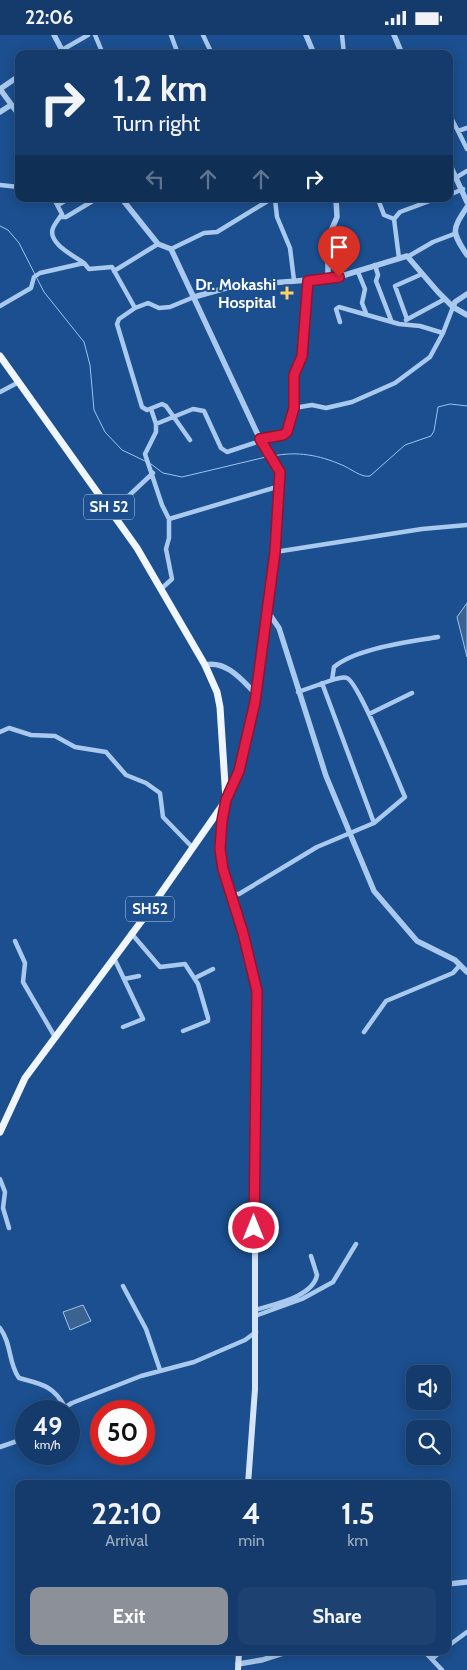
<!DOCTYPE html>
<style>
body{margin:0;font-family:Cabin,sans-serif;background:#1d4271;color:#f1f3f6;height:100vh;display:flex;flex-direction:column;font-size:19px;white-space:nowrap}
*{box-sizing:border-box;margin:0}
p{font-size:16px;color:#9dadc1}
.icon{flex:none;width:28px;height:28px;fill:none;stroke:currentColor;stroke-width:2;stroke-linecap:round;stroke-linejoin:round}
.map{position:relative;flex:1;overflow:hidden}
.details{position:absolute;left:15px;top:1445px;width:436px;height:175px;display:flex;flex-direction:column;background:#143b6b;border-radius:10px;box-shadow:0 2px 12px #0003,0 0 0 1px #33557e}
.details>*{flex:none}
.banner{position:absolute;left:15px;top:15px;width:438px;height:152px;border-radius:10px;box-shadow:0 2px 12px #0003,0 0 0 1px #33557e;background:#143b6b;color:#f1f3f6;overflow:hidden}
.tools{position:absolute;left:406px;top:1330px;display:grid;gap:10px}
.tools a{display:grid;place-items:center;width:45px;height:45px;border-radius:10px;background:#143b6b;box-shadow:0 2px 12px #0003,0 0 0 1px #33557e;font-size:25px}
.speed{position:absolute;left:15px;top:1365px;display:flex;gap:10px;font-size:25px;font-weight:700;text-align:center}
.speed>*{display:grid;place-content:center;width:65px;height:65px;border-radius:50%;background:#143b6b;box-shadow:0 2px 12px #0003,0 0 0 1px #33557e;line-height:1}
.speed small{font-size:12px;font-weight:400}
.speed .limit{border:8px solid #d22;background:#fff;color:#111}
.pin{position:absolute;display:grid;place-items:center;width:42px;height:42px;color:#fff;margin:-51px -21px;border-radius:50% 50% 50% 0;rotate:-45deg;box-shadow:0 0 5px #0007}
.pin .icon{rotate:45deg}
.me{position:absolute;width:55px;margin:-28px;rotate:0deg;stroke-linejoin:round;filter:drop-shadow(0 0 4px #0008)}
.turn{display:flex;align-items:center;gap:18px;height:105px;padding:0 15px;font-size:22px}
.turn .icon{width:65px;height:65px;stroke-width:2.5}
.turn b{display:block;font-size:35px;line-height:42px}
.lanes{display:flex;align-items:center;height:48px;padding:0 15px;background:#0003;justify-content:center;gap:25px;direction:ltr}
.lanes .off{opacity:.35}
.eta{display:flex;justify-content:space-evenly;align-items:center;height:85px;text-align:center}
.eta b{font-size:30px;font-weight:700;line-height:35px}
.button{display:flex;gap:10px;margin-top:auto;padding:10px 15px}
.button a{flex:1;height:58px;border-radius:10px;background:#8c9099;color:#fff;font-size:20px;font-weight:700;line-height:58px;text-align:center}
.button a+a{background:#1d4271;color:#f1f3f6}
.status{display:flex;justify-content:space-between;align-items:center;height:35px;padding:0 25px;background:#143b6b;direction:ltr}
.status svg{height:14px;fill:currentColor}
.map>svg:first-child{display:block}
.water{fill:#3c6290;stroke:#9cc4f0}
.lines{fill:none;stroke-linecap:round;stroke-linejoin:round}
.stream{stroke:#9cc4f0;stroke-width:1}
.minor{stroke:#a9c9ee;stroke-width:4.5}
.tertiary{stroke:#a9c9ee;stroke-width:5.5}
.secondary{stroke:#d6e6fa;stroke-width:6}
.primary{stroke:#f0f6ff;stroke-width:7}
.route-casing{stroke:#92132f;stroke-width:12}
.route{stroke:#e11d48;stroke-width:9}
.poi-dot{fill:#ffd166;stroke:#1b4f8f;stroke-width:2}
.labels{text-anchor:middle;stroke-width:4;stroke-linejoin:round;paint-order:stroke}
.shield{fill:#1b4f8f;stroke:#bbcadd;stroke-width:1}
.shield-label{font-size:15px;font-weight:bold;fill:#fff}
.poi-label{font-size:16px;font-weight:bold;fill:#fff;stroke:#1b4f8f;text-anchor:end}
</style>
<div class="status"><b>22:06</b><svg viewBox="0 0 49 12"><path d="M0 12V9h3v3zM5 12V6h3v6zM10 12V3h3v9zM15 12V0h3v12zM26 1h20v11H26zM47 4h2v5h-2z"/></svg></div>
<div class="map">
<svg width="467" height="1635" viewBox="0 0 467 1635">
<rect width="100%" height="100%" fill="#1b4f8f"/>
<!-- water -->
<path class="water" d="M 467,568 L 467,622 L 457,582 Z
M 83,1270 L 91,1286 L 70,1295 L 63,1277 Z"/>
<g class="lines">
<!-- stream -->
<path class="stream" d="M 0,191 L 8,195 L 19,208 L 44,257 L 84,307 L 90,330 L 94,375 L 105,397 L 122,415 L 145,426
M 273,421 C 297,416 319,420 342,430 C 350,433 361,443 370,441 L 405,410 L 431,401 L 434,396 L 438,372 L 450,369 L 467,371
M 151,429 L 163,438 L 182,442 L 266,422"/>
<!-- minor -->
<path class="minor" d="M 95,0 L 103,19
M 171,0 L 178,19
M 203,0 L 212,19
M 342,0 L 344,19
M 62,15 L 88,0
M 449,79 L 458,96 L 467,93
M 458,96 L 467,114
M 457,142 L 467,136
M 0,150 L 19,152
M 449,160 L 463,154
M 54,164 L 62,179 C 59,184 55,188 53,193 C 47,208 74,221 84,228
M 275,164 L 277,182 L 290,213 L 294,245
M 378,164 L 384,180 L 394,184
M 58,170 L 68,164
M 60,182 L 66,182 L 96,164
M 171,214 L 204,198 L 217,197 L 271,164
M 409,221 L 433,207 L 454,199
M 399,223 L 394,184 L 400,177 L 435,164
M 375,230 L 378,240 L 376,246 L 391,285
M 114,236 L 158,209
M 358,237 L 365,254 L 362,268 L 366,278
M 0,271 L 31,253 L 34,242 L 40,238 L 84,228 L 89,234 L 112,232 L 135,273 L 148,268 L 159,273 L 170,272 L 194,262
M 135,273 L 119,284 L 117,289 L 142,372 L 147,375 L 162,369 L 166,371 L 190,405
M 407,284 L 395,251 L 422,239
M 406,285 L 445,264
M 340,287 L 336,274 L 339,272 L 399,289 L 420,291 L 443,298
M 0,357 L 19,347
M 294,373 L 312,370 L 326,373 L 352,367 L 395,348 L 430,322 L 443,298 L 453,272
M 151,374 L 156,389 L 193,374 L 204,376 L 221,413 L 227,417 L 287,397 L 294,373 L 294,340 L 302,321 L 308,246
M 156,389 L 156,397 L 145,419 L 162,470 L 169,484
M 121,468 L 153,438
M 275,517 L 422,494 L 467,490
M 161,554 L 172,544 L 166,514 L 169,503 L 169,484 L 280,451
M 322,648 L 374,788
M 298,657 L 332,645 L 334,632 C 357,613 409,607 438,602
M 369,679 L 412,658
M 0,697 L 9,693 L 31,700 L 55,701 L 75,712 L 106,717 L 126,740 L 146,748 L 160,758 L 163,782 L 193,813
M 232,859 L 239,859 L 317,812 L 374,788 L 405,762 C 397,744 359,648 347,643 C 343,641 336,644 332,645
M 131,898 L 160,932 L 185,929 L 198,949 L 208,983 L 208,986 L 183,996
M 15,906 L 25,928 L 23,947 L 55,1002
M 114,923 L 143,984 L 123,992
M 195,943 L 213,934
M 124,944 L 139,941
M 364,997 L 386,966 L 453,938 L 460,930
M 0,1144 L 5,1157 L 3,1173 L 9,1193
M 123,1251 L 146,1294 L 160,1335
M 255,1275 C 274,1269 313,1262 317,1240 L 311,1221
M 255,1281 L 302,1264 L 333,1247 L 356,1209
M 0,1293 C 12,1309 8,1328 19,1343 C 41,1349 53,1350 65,1372
M 59,1376 L 72,1368 L 141,1341 L 194,1327 L 245,1305 L 256,1297
M 0,1412 L 26,1403
M 448,1611 L 467,1597
M 424,1616 L 442,1635
M 432,1624 L 441,1616"/>
<!-- tertiary -->
<path class="tertiary" d="M 54,0 L 62,15 L 56,19
M 306,0 L 314,19
M 394,0 L 402,19
M 0,54 L 19,80
M 0,54 L 19,41
M 0,77 L 11,70
M 449,128 L 467,167
M 122,164 L 158,209 L 171,214 L 265,415 L 280,437 L 279,475 L 265,602 L 255,658
M 467,172 C 452,195 451,196 467,220
M 328,243 L 328,203 L 337,182 L 336,164
M 194,262 L 233,251 L 335,243 L 407,221 L 438,257 L 453,272 L 467,280
M 453,272 L 455,267 L 467,259
M 268,577 L 279,593 L 326,741 L 374,856 L 417,906 L 455,925 L 467,937
M 205,630 C 226,625 242,645 255,658 C 254,690 240,736 226,765
M 448,1549 L 467,1547
M 238,1629 L 262,1625 L 290,1616"/>
<!-- secondary -->
<path class="secondary" d="M 226,766 L 222,786 L 221,824 L 243,898 L 257,956 L 255,1116 L 255,1354 L 248,1449
M 238,1635 L 239,1616"/>
<!-- primary -->
<path class="primary" d="M 0,321 L 137,513 L 205,630 L 217,657 L 220,672 L 226,765 L 143,884 L 25,1043 L 0,1097"/>
</g>
<g class="lines">
<!-- route casing -->
<g class="route-casing">
<path id="route" d="M 254,1193 L 257,956 L 243,898 L 223,834 L 220,814 L 222,786 L 226,765 L 239,736 L 255,667 L 275,517 L 280,437 L 260,404 L 283,400 L 287,397 L 294,373 L 294,340 L 302,321 L 308,246 L 339,242"/>
</g>
<!-- route -->
<use href="#route" class="route"/>
</g>
<!-- markers -->
<path class="poi-dot" d="M284.5 250.5h5v5h5v5h-5v5h-5v-5h-5v-5h5z"/>
<g class="labels">
<!-- shield labels -->
<g class="shield">
<rect x="84" y="459.5" width="50" height="25" rx="4"/>
<rect x="126" y="861.5" width="48" height="25" rx="4"/>
</g>
<g class="shield-label">
<text x="109" y="477">SH 52</text>
<text x="150" y="879">SH52</text>
</g>
<!-- poi labels -->
<g class="poi-label">
<text x="276" y="255">Dr. Mokashi<tspan x="276" dy="18">Hospital</tspan></text>
</g>
</g>
</svg>
<div class="tools">
<a><svg class="icon" aria-label="sound" viewBox="0 0 24 24"><path d="M4 9h4l5-4v14l-5-4H4zM17 9q2 3 0 6"/></svg></a>
<a><svg class="icon" aria-label="search" viewBox="0 0 24 24"><circle cx="10" cy="10" r="6"/><path d="M15 15l6 6"/></svg></a>
</div>
<div class="speed"><div>49<small>km/h</small></div><div class="limit">50</div></div>
<div class="pin" style="left:339px;top:242px;background:#d93025"><svg class="icon" aria-label="arrive" viewBox="0 0 24 24"><path d="M6 21V4h12l-3 4 3 4H6"/></svg></div>
<svg class="me" style="left:254px;top:1193px" viewBox="-20 -20 40 40"><circle r="17" fill="#e11d48" stroke="#fff" stroke-width="3"/><path d="M0-11L8 9 0 5-8 9z" fill="#fff"/></svg>
<div class="banner">
<div class="turn"><svg class="icon" aria-label="right" viewBox="0 0 24 24"><path d="M7 20v-9h11M14 6l5 5-5 5"/></svg><div><b>1.2 km</b>Turn right</div></div>
<div class="lanes"><svg class="icon off" aria-label="left" viewBox="0 0 24 24"><path d="M17 20v-9H6M10 6l-5 5 5 5"/></svg><svg class="icon off" aria-label="ahead" viewBox="0 0 24 24"><path d="M12 20V5M6 11l6-6 6 6"/></svg><svg class="icon off" aria-label="ahead" viewBox="0 0 24 24"><path d="M12 20V5M6 11l6-6 6 6"/></svg><svg class="icon" aria-label="right" viewBox="0 0 24 24"><path d="M7 20v-9h11M14 6l5 5-5 5"/></svg></div>
</div>
<section class="details">
<div class="eta">
<div><b>22:10</b><p>Arrival</p></div>
<div><b>4</b><p>min</p></div>
<div><b>1.5</b><p>km</p></div>
</div>
<div class="button"><a>Exit</a><a>Share</a></div>
</section>
</div>
